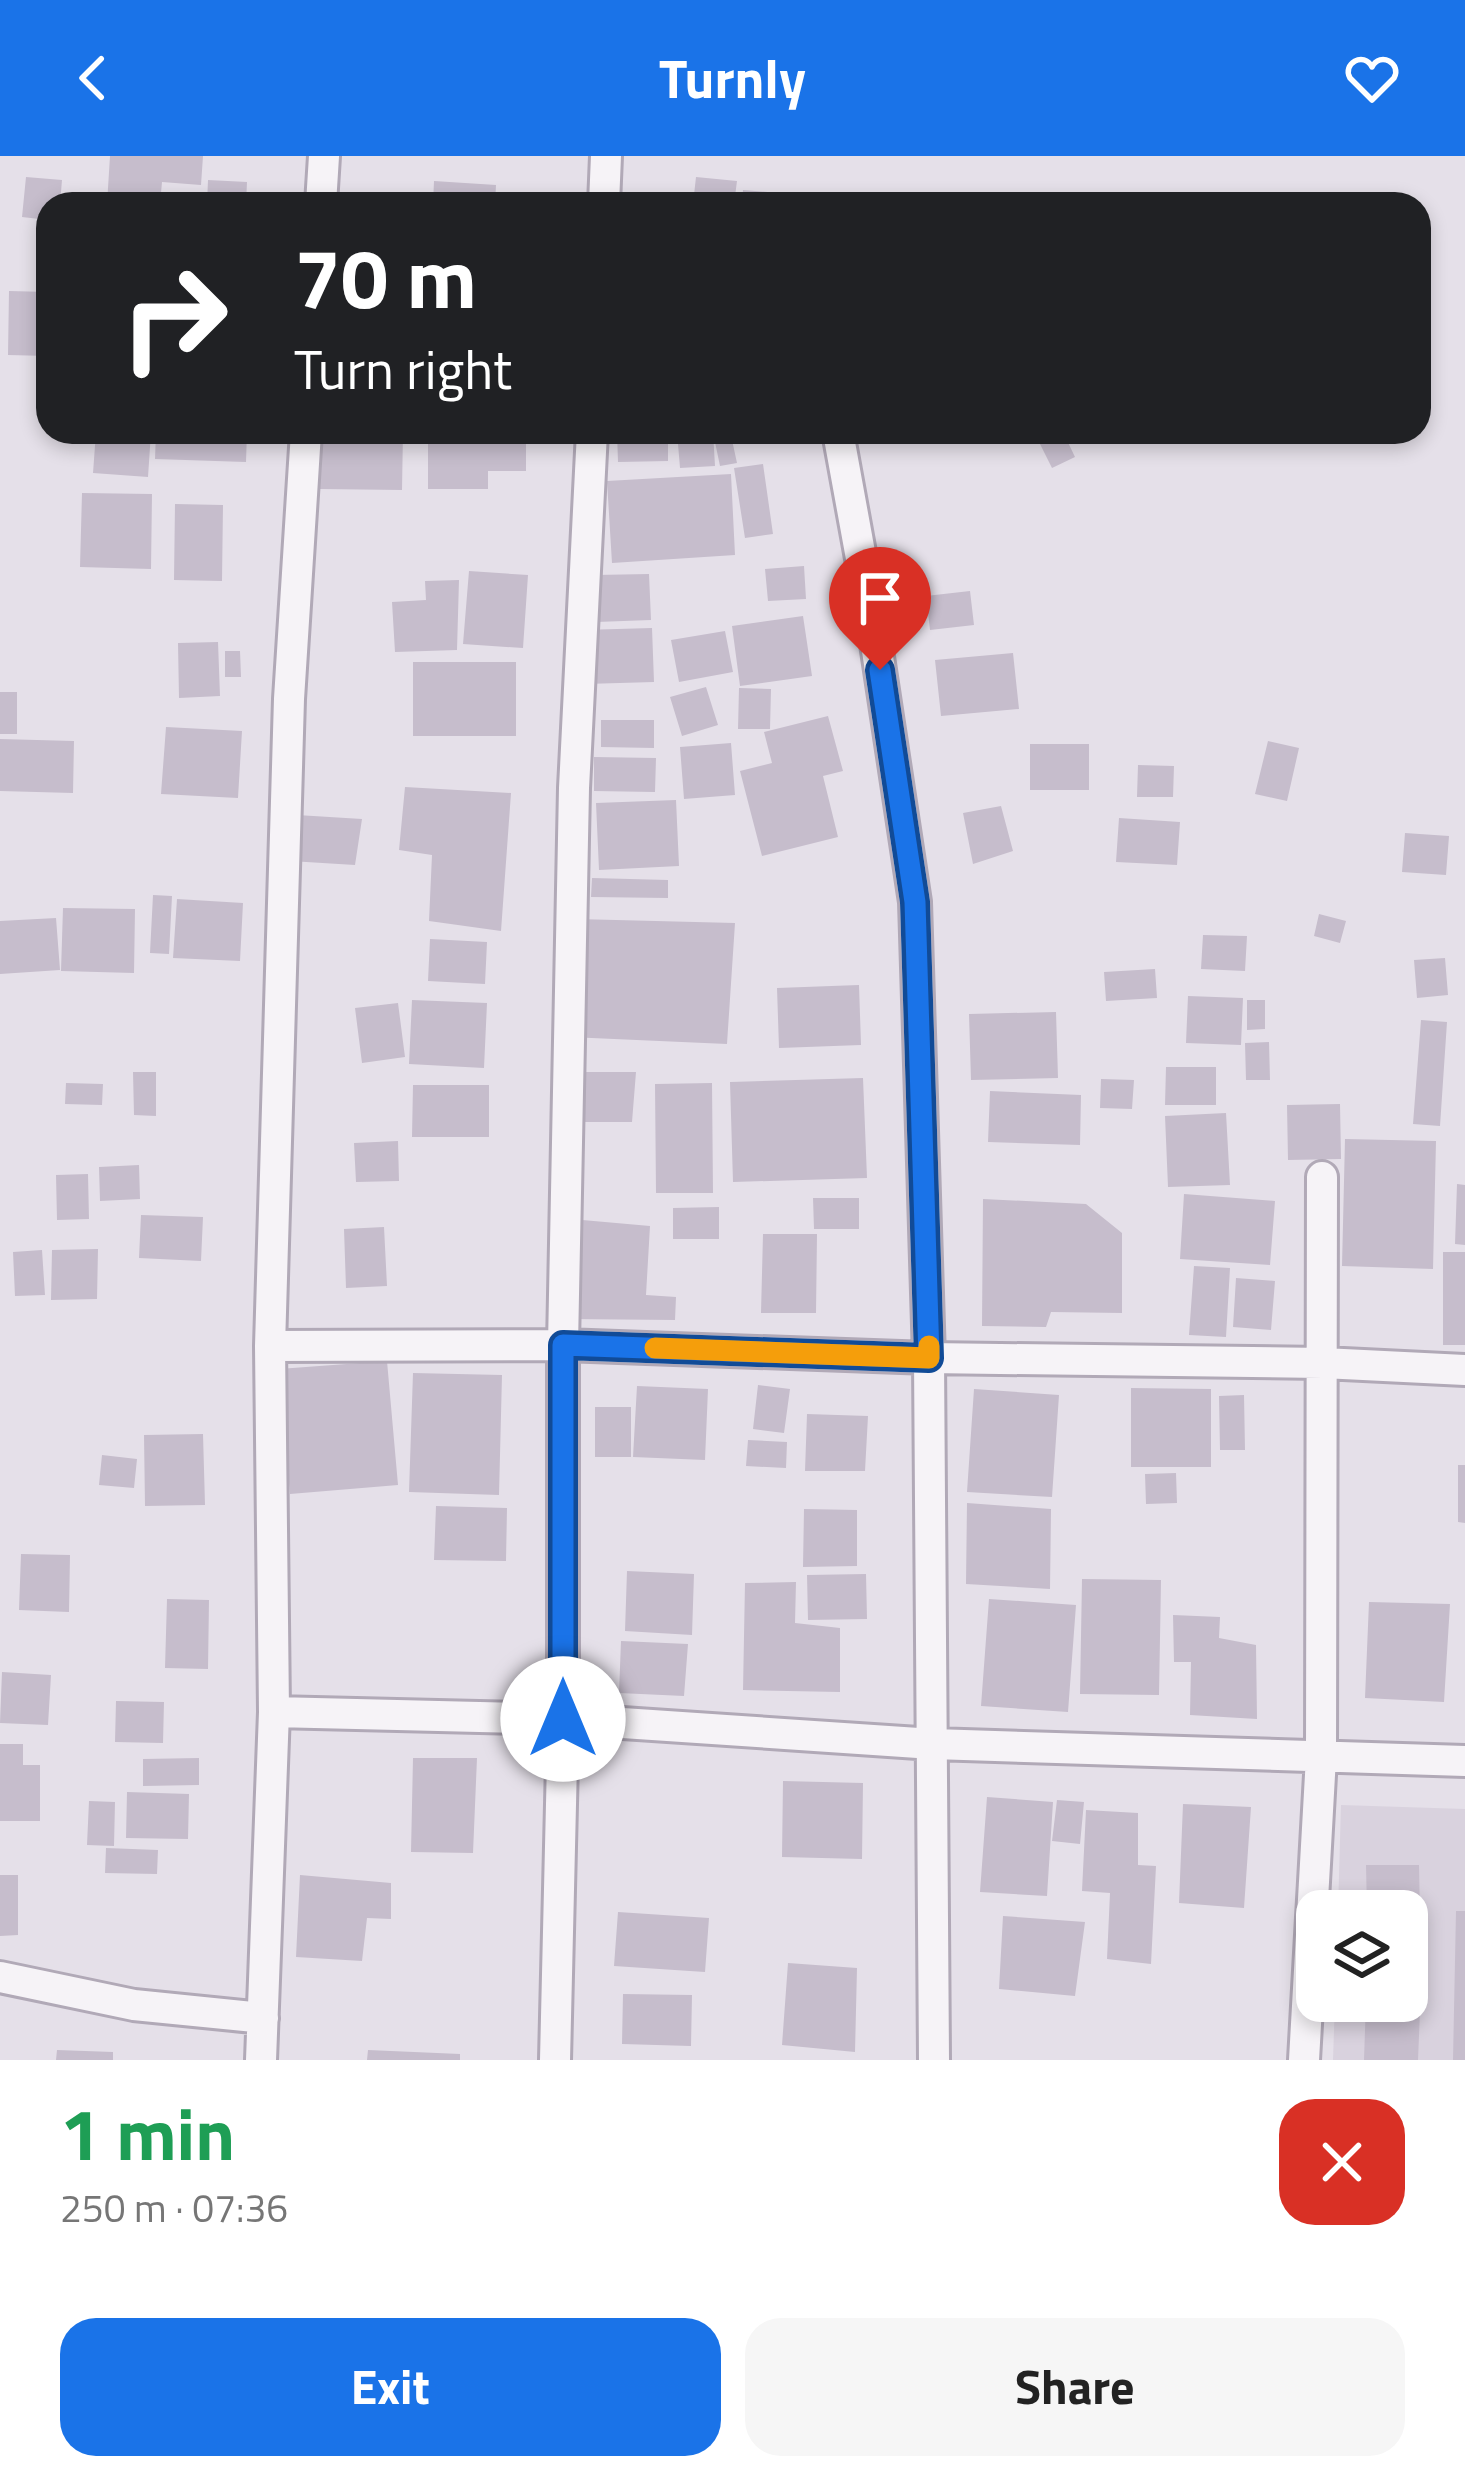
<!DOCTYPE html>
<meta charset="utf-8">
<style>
body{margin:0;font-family:"Titillium Web",sans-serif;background:#f6f6f6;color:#222;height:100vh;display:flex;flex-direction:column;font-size:45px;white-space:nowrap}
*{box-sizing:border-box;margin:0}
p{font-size:39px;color:#767676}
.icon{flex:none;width:66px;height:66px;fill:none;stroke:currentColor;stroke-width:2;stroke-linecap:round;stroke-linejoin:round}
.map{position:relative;height:1904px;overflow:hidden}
.sheet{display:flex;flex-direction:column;background:#fff;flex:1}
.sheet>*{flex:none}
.top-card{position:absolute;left:36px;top:36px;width:1395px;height:252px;border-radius:36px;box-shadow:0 6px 18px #0003;background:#202124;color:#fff;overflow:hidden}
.tools{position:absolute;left:1296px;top:1734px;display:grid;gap:24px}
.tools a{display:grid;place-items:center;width:132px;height:132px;border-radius:24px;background:#fff;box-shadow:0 6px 18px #0003;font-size:60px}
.pin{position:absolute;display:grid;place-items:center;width:102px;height:102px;color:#fff;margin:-123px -51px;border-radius:50% 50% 50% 0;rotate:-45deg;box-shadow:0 0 12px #0007}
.pin .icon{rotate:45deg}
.me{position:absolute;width:132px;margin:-66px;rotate:0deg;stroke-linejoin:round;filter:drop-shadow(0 0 9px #0008)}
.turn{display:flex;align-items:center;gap:42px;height:252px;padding:0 60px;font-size:54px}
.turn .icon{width:156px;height:156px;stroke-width:2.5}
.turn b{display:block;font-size:84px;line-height:102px}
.round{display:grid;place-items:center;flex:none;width:126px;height:126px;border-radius:36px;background:#f6f6f6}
.summary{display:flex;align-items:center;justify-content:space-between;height:204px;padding:0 60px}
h1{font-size:72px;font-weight:700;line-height:90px;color:#1e9e55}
.primary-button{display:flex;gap:24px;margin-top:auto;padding:24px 60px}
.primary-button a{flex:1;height:138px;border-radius:36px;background:#1a73e8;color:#fff;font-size:48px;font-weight:700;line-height:138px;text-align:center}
.primary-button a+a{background:#f6f6f6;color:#222}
header{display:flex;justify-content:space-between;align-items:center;height:156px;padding:0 60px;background:#1a73e8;color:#fff;font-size:54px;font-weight:700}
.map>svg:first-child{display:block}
.built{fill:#d9d2de}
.building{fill:#c6bdcc}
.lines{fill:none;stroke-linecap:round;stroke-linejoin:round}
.minor-casing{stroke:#b1a9b7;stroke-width:36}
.minor{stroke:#f6f3f7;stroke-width:30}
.route-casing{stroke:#114b97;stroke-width:30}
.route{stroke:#1a73e8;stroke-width:21}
.slow{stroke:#f59e0b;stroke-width:21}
</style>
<header><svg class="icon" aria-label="back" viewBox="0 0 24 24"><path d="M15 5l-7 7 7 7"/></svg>Turnly<svg class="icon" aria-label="heart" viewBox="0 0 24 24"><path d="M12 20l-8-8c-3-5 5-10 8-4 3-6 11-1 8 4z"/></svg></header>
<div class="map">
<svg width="1465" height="1904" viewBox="0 0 1465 1904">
<rect width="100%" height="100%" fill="#e5e0e9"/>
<!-- built -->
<path class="built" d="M 1341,1649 L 1465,1653 L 1465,1904 L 1333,1904 L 1335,1845 L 1407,1845 L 1407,1755 L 1338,1755 Z"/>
<!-- building -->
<path class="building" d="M 110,0 L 203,0 L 201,29 L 162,26 L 160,48 L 107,48 Z
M 26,21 L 62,24 L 60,48 L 48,48 L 48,64 L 22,61 Z
M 696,21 L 737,25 L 734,48 L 693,48 Z
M 208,24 L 247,26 L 246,48 L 207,48 Z
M 434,25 L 496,29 L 495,48 L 433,48 Z
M 743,34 L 779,37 L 778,48 L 742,48 Z
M 9,135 L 48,136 L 48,200 L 8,199 Z
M 96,276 L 151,276 L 148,321 L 93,317 Z
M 156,276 L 247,276 L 246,306 L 155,303 Z
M 321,276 L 403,276 L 402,334 L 320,333 Z
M 428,276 L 526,276 L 526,315 L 488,315 L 488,333 L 428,333 Z
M 617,276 L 668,276 L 668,305 L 618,306 Z
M 677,276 L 713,276 L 715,310 L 680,312 Z
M 1034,276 L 1063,276 L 1075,301 L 1052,312 Z
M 732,284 L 737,307 L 720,310 L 715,286 Z
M 763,308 L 773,378 L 745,382 L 734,312 Z
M 731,318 L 735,399 L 612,407 L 607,325 Z
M 82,337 L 152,338 L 151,413 L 80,411 Z
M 175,348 L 223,349 L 222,425 L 174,424 Z
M 804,410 L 806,443 L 768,445 L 765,413 Z
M 469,415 L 528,419 L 523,492 L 463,488 Z
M 649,418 L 651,464 L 596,466 L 595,419 Z
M 459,424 L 457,494 L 395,496 L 392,446 L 426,444 L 425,425 Z
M 970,435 L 974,469 L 930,474 L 926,440 Z
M 803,460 L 812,520 L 740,530 L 732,470 Z
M 652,472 L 654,526 L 585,528 L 582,474 Z
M 725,475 L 733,516 L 679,526 L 671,484 Z
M 218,486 L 220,540 L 179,542 L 178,487 Z
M 225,495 L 240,495 L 241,521 L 225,521 Z
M 1013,497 L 1019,553 L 941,560 L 935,504 Z
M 413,506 L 516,506 L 516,580 L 413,580 Z
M 706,531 L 718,569 L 682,580 L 670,541 Z
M 739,532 L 771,533 L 770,573 L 738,573 Z
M 0,536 L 17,536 L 17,578 L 0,578 Z
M 828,560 L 843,615 L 823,620 L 838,681 L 762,700 L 740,615 L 772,607 L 764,576 Z
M 601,564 L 654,564 L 654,592 L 601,591 Z
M 166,571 L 242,575 L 238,642 L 161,638 Z
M 0,583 L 74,585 L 73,637 L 0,635 Z
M 1268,585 L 1299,592 L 1287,645 L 1255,638 Z
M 731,587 L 735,639 L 684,643 L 680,591 Z
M 1030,588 L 1089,588 L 1089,634 L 1030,634 Z
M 594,601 L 656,602 L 655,636 L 594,635 Z
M 1138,609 L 1174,610 L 1173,641 L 1137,641 Z
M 405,631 L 511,637 L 501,775 L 429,765 L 432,699 L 399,694 Z
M 676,644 L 679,710 L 599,714 L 596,647 Z
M 1001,650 L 1013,695 L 973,708 L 963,657 Z
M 297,659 L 362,663 L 355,709 L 290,705 Z
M 1119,662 L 1180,666 L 1177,709 L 1116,706 Z
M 1405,677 L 1449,680 L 1446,719 L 1402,716 Z
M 592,722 L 668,724 L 668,742 L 591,741 Z
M 153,739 L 172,740 L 169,798 L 150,797 Z
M 177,743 L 243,747 L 240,805 L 173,802 Z
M 63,752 L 135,753 L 134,817 L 61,815 Z
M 1319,758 L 1346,765 L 1340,787 L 1314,780 Z
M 56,762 L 60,814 L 0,818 L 0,765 Z
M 576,763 L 735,767 L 727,888 L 569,881 Z
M 1203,779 L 1247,780 L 1245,815 L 1201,813 Z
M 430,783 L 487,786 L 485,828 L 428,825 Z
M 1445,802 L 1448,839 L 1417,842 L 1414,804 Z
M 1155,813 L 1157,842 L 1106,845 L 1104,816 Z
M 859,829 L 861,889 L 779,892 L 777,832 Z
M 1188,840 L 1243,842 L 1241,889 L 1186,887 Z
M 412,844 L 487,847 L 484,912 L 409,908 Z
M 1247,844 L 1265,844 L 1265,873 L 1247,874 Z
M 398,847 L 405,901 L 362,907 L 355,852 Z
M 1056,856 L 1058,922 L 971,924 L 969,858 Z
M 1421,864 L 1447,866 L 1440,970 L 1413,968 Z
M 1269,886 L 1270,924 L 1246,924 L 1245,887 Z
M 1166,911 L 1216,911 L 1216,949 L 1165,949 Z
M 133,916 L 156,916 L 156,960 L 134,959 Z
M 583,916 L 636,916 L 632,966 L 581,966 Z
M 863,922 L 867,1022 L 733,1026 L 730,926 Z
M 1101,923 L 1134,924 L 1132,953 L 1100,952 Z
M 66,927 L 103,928 L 102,949 L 65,948 Z
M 712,927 L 713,1037 L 656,1037 L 655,928 Z
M 413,929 L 489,929 L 489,981 L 412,981 Z
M 990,935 L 1081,939 L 1080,989 L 988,986 Z
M 1340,948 L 1341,1003 L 1288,1004 L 1287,949 Z
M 1226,957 L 1230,1029 L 1168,1031 L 1165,960 Z
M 1345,983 L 1436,985 L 1433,1113 L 1342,1110 Z
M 398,985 L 399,1025 L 356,1026 L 354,987 Z
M 139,1009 L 140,1043 L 100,1045 L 99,1011 Z
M 88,1018 L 89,1063 L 57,1064 L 56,1019 Z
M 1457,1028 L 1465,1029 L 1465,1089 L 1455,1088 Z
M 1184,1038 L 1275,1045 L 1270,1109 L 1180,1103 Z
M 813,1042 L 859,1042 L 859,1073 L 814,1073 Z
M 983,1043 L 1086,1048 L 1122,1077 L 1122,1157 L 1051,1156 L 1046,1171 L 982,1170 Z
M 719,1051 L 719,1083 L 673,1083 L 673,1052 Z
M 141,1059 L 203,1061 L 201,1105 L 139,1102 Z
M 571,1063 L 650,1070 L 646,1139 L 676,1141 L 675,1164 L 567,1163 Z
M 384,1071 L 387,1130 L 346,1132 L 344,1073 Z
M 763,1078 L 817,1078 L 816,1157 L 761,1157 Z
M 98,1093 L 97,1143 L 51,1144 L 52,1094 Z
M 42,1094 L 45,1139 L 15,1140 L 13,1096 Z
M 1443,1096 L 1465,1096 L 1465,1189 L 1443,1189 Z
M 1194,1110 L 1230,1112 L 1226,1181 L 1189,1179 Z
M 1236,1122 L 1275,1125 L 1271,1174 L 1233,1171 Z
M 387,1205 L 398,1329 L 290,1338 L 279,1213 Z
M 413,1217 L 502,1219 L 499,1339 L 409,1336 Z
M 758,1229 L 790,1233 L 784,1277 L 753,1273 Z
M 637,1230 L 708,1233 L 705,1304 L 633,1301 Z
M 1131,1232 L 1211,1233 L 1211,1311 L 1131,1311 Z
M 974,1233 L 1059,1239 L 1052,1341 L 967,1336 Z
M 1244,1239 L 1245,1294 L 1220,1294 L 1219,1240 Z
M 595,1251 L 631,1251 L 631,1301 L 595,1301 Z
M 807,1258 L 868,1260 L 865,1315 L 805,1315 Z
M 203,1278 L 205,1349 L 145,1350 L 144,1279 Z
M 748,1284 L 787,1286 L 786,1312 L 746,1310 Z
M 102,1299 L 137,1303 L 134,1332 L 99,1329 Z
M 1458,1309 L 1465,1309 L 1465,1367 L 1458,1366 Z
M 1176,1317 L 1177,1347 L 1146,1348 L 1145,1318 Z
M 967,1347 L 1051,1353 L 1050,1433 L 966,1428 Z
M 436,1350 L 507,1352 L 506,1405 L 434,1404 Z
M 804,1353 L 857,1354 L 857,1410 L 803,1411 Z
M 21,1398 L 70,1399 L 69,1456 L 19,1454 Z
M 627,1415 L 694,1418 L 692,1479 L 625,1475 Z
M 866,1418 L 867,1463 L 808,1464 L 807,1419 Z
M 1082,1423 L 1161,1424 L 1159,1539 L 1080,1538 Z
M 796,1426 L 795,1467 L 840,1472 L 840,1536 L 743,1534 L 745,1427 Z
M 167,1443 L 209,1444 L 208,1513 L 165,1512 Z
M 989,1443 L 1076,1449 L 1068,1556 L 981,1550 Z
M 1369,1446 L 1450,1448 L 1444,1546 L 1365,1542 Z
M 1173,1459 L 1220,1461 L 1219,1482 L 1256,1489 L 1257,1563 L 1190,1559 L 1191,1506 L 1174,1506 Z
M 621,1485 L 688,1488 L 684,1540 L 619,1537 Z
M 2,1516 L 51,1519 L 48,1569 L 0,1567 Z
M 116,1545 L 164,1546 L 163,1587 L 115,1586 Z
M 0,1588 L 23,1588 L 23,1609 L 40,1609 L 40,1665 L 0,1665 Z
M 199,1602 L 199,1629 L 143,1630 L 143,1603 Z
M 413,1602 L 477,1602 L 473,1697 L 411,1696 Z
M 783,1625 L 863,1627 L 862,1703 L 782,1701 Z
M 127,1636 L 189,1638 L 188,1683 L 126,1682 Z
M 987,1641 L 1053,1646 L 1047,1740 L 980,1736 Z
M 1057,1644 L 1084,1646 L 1080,1688 L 1052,1685 Z
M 89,1645 L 115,1646 L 114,1690 L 87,1689 Z
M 1183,1648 L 1251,1651 L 1244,1752 L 1179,1747 Z
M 1086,1654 L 1138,1657 L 1138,1709 L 1156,1710 L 1151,1808 L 1107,1803 L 1110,1737 L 1082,1735 Z
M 106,1692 L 158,1694 L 157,1718 L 105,1717 Z
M 1366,1709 L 1419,1709 L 1421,1811 L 1407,1811 L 1407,1755 L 1367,1755 Z
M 0,1719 L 18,1719 L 18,1779 L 0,1780 Z
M 300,1719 L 391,1727 L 391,1763 L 367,1762 L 362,1805 L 296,1801 Z
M 1456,1755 L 1465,1755 L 1465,1904 L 1453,1904 Z
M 618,1756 L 709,1762 L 705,1816 L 614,1810 Z
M 1003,1760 L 1085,1766 L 1075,1840 L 999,1833 Z
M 788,1807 L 857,1812 L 855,1896 L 782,1889 Z
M 1407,1830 L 1421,1831 L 1418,1904 L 1364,1904 L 1366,1845 L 1407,1845 Z
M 623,1838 L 692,1839 L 691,1890 L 622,1888 Z
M 57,1894 L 113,1896 L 113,1904 L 56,1904 Z
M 368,1894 L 460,1898 L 460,1904 L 367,1904 Z"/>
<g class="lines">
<!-- minor casing -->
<g class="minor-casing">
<path id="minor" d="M 321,48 L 324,0
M 604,48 L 606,0
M 838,276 L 873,468 L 915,746 L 929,1202 L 934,1904
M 270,1190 L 563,1189 L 929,1202 L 1323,1207 L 1465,1214
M 274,1556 L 563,1563 L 933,1588 L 1465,1605
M 0,1821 L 134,1849 L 263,1862
M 261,1904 L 274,1556 L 270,1190 L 289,543 L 306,276
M 555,1904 L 563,1563 L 563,1189 L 574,632 L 592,276
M 1304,1904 L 1321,1601 L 1322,1021"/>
</g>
<!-- minor -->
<use href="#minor" class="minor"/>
</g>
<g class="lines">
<!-- route casing -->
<g class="route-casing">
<path id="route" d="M 563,1563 L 563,1189 L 929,1202 L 915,746 L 880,514"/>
</g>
<!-- route -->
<use href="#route" class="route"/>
<!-- slow -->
<path class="slow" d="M 655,1192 L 929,1202 L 929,1190"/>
</g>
</svg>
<div class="tools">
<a><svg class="icon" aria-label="layers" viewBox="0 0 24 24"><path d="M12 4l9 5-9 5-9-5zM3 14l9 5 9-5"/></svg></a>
</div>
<div class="pin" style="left:880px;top:514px;background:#d93025"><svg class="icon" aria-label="arrive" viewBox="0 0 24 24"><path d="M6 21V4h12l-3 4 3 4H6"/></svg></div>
<svg class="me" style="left:563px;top:1563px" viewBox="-20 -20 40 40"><circle r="19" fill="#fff"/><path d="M0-13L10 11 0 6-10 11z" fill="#1a73e8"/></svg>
<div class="top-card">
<div class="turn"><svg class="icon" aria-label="right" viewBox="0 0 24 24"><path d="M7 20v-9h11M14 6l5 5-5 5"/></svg><div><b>70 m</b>Turn right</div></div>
</div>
</div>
<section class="sheet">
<div class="summary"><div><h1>1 min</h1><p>250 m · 07:36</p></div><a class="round" style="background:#d93025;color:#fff"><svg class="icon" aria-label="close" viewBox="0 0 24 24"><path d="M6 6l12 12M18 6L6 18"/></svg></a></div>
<div class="primary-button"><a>Exit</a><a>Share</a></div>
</section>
